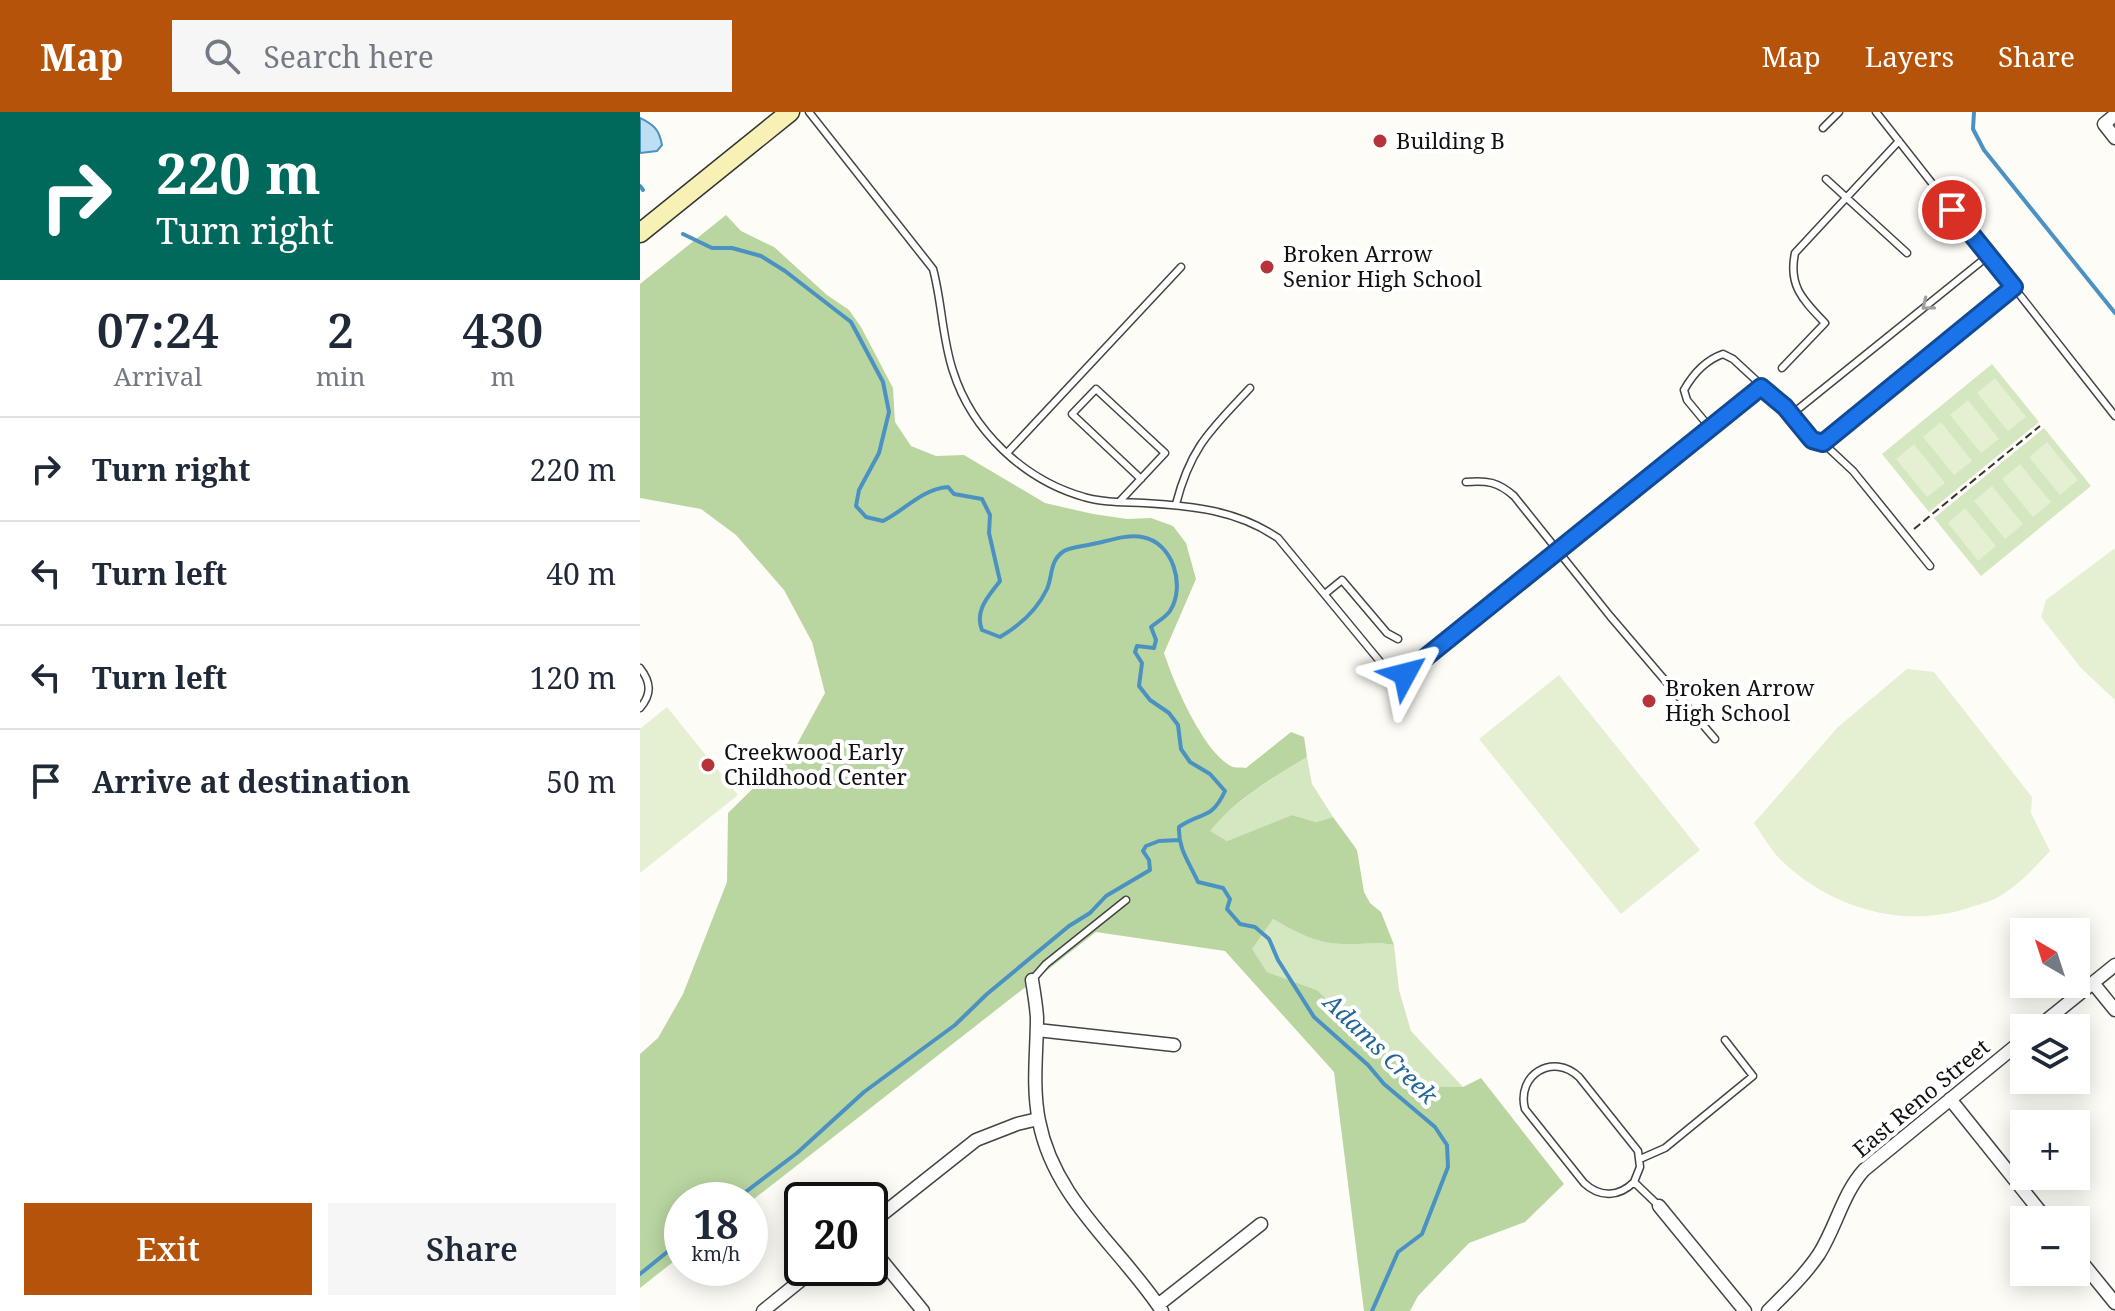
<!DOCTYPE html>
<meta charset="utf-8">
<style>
body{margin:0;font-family:"Noto Serif",serif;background:#f6f6f7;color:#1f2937;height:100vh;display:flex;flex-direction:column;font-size:30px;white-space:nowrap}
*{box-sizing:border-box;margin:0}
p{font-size:26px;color:#747a83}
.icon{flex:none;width:44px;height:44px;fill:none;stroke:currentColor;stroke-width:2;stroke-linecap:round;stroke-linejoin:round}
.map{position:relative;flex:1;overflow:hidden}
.drawer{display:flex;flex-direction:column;background:#fff;width:640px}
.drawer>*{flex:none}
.guide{background:#00695c;color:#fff;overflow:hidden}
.needle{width:52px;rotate:321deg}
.controls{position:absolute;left:1370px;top:806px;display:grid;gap:16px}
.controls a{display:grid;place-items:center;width:80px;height:80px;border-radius:0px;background:#fff;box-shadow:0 4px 20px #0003;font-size:40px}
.speed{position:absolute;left:24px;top:1070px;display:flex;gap:16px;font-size:40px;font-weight:700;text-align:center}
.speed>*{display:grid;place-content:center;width:104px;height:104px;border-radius:50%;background:#fff;box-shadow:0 4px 20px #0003;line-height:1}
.speed small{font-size:20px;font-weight:400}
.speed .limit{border:4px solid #111;border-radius:12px;background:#fff;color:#111}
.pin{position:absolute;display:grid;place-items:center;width:68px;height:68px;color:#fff;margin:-34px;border:4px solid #fff;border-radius:50%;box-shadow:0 2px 8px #0007}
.me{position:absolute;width:88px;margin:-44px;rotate:52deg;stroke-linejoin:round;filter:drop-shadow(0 0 6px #0008)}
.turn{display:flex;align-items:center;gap:28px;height:168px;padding:0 24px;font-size:36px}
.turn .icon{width:104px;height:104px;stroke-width:2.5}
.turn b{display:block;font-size:56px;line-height:68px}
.eta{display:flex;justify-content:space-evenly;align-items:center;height:136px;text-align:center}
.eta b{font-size:48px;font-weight:600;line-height:56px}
.primary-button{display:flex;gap:16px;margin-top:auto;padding:16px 24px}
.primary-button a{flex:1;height:92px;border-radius:0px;background:#b45309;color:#fff;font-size:32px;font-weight:600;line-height:92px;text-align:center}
.primary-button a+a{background:#f6f6f7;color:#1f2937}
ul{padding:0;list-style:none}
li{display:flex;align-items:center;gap:24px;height:104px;padding:0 24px;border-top:2px solid #e0e1e3}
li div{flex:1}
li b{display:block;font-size:30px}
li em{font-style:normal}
header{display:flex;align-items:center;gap:48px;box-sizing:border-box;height:112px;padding:0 40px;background:#b45309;color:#fff}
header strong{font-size:38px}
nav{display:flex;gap:44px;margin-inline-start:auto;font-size:28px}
.search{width:560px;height:72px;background:#f6f6f7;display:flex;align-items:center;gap:20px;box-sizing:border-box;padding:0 28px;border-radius:0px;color:#747a83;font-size:30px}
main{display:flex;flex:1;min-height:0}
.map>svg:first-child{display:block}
.green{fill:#d4e7c1}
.forest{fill:#b9d6a1}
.pitch{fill:#e5efd2}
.water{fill:#bedef2;stroke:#4b92c3;stroke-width:2}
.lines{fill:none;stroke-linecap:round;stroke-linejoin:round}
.stream{stroke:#4b92c3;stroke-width:4}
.lane-casing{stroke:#444;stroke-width:9}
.street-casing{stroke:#444;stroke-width:15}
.secondary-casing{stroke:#333;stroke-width:21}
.path{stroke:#333;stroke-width:2;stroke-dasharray:8 4;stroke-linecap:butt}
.lane{stroke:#fff;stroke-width:6}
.street{stroke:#fff;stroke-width:12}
.secondary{stroke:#f8f1b6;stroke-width:18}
.oneway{stroke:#a0a0a0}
.route-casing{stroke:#114b97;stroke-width:20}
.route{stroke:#1a73e8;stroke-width:14}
.poi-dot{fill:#b63339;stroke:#fff;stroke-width:3}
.labels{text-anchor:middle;stroke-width:8;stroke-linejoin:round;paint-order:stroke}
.poi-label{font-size:22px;fill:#111;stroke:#fff;text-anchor:start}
.street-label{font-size:22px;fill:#111;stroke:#fff}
.water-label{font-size:24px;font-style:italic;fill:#236599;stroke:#fff}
</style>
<header>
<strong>Map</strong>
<div class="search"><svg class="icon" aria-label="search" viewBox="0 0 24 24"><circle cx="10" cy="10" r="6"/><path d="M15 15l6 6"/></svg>Search here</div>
<nav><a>Map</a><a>Layers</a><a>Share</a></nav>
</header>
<main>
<section class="drawer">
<div class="guide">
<div class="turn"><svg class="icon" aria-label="right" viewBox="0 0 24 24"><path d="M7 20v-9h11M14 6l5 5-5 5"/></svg><div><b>220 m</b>Turn right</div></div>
</div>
<div class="eta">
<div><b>07:24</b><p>Arrival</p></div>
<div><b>2</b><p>min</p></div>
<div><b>430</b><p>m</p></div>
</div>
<ul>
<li><svg class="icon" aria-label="right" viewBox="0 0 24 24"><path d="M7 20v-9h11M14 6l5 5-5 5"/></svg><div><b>Turn right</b></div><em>220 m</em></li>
<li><svg class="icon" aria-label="left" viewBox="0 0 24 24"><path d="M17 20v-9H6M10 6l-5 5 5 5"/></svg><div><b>Turn left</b></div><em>40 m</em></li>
<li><svg class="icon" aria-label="left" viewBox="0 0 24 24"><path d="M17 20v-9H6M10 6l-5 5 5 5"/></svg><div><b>Turn left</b></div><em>120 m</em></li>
<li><svg class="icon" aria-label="arrive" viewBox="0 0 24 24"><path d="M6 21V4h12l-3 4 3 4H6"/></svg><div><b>Arrive at destination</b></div><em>50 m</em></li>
</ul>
<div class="primary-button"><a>Exit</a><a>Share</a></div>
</section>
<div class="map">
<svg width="1475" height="1199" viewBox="0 0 1475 1199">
<rect width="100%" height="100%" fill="#fefcf6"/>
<!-- green -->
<path class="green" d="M 1352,252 L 1399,310 L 1289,400 L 1242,342 Z
M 1404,316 L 1451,374 L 1341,464 L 1294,406 Z
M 667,645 L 672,672 L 693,705 L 676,710 L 652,703 L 587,729 L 569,719 C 596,688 632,666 667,645 Z
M 633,807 C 656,820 676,831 703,832 C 721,833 737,829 754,833 L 759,878 L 771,919 L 823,975 L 789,974 L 720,919 L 677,878 L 627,860 L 611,837 Z"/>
<!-- forest -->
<path class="forest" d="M 86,103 L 101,119 L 134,135 L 187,183 L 209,198 L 221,215 L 253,276 L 255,310 L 271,334 L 296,344 L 324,343 L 405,391 L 453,402 L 487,407 L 511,406 L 533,414 L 546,431 L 556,467 L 524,541 C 533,569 564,643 593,655 C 597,656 601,655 606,656 L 651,620 L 664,625 L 667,645 C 632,666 595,688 570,719 L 587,729 L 652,703 L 676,710 L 693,705 L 717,738 L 724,780 L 730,791 L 741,800 L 754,833 C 737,829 721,833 703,832 C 677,832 656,820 633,807 L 612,837 L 627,860 L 677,878 L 720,919 L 789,974 L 823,975 L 841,966 L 924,1072 L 885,1110 L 829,1131 L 778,1184 L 770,1199 L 724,1199 L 694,960 L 585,839 L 456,820 L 110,1090 L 110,1088 L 42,1088 L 42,1143 L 0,1176 L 0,942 L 18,926 L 43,882 L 87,770 L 88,701 L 156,634 L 185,581 L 172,530 L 144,478 L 96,423 L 61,397 L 0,386 L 0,172 Z"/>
<!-- pitch -->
<path class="pitch" d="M 1355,266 L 1386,305 L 1368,319 L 1337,281 Z
M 1328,288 L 1359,327 L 1341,341 L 1310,303 Z
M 1301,310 L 1332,349 L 1314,363 L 1283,325 Z
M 1407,330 L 1438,368 L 1420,383 L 1389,345 Z
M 1274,332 L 1305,371 L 1287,385 L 1256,347 Z
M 1380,352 L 1411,390 L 1393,405 L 1362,367 Z
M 1352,374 L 1383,412 L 1365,427 L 1334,389 Z
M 1325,396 L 1356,434 L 1338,449 L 1308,411 Z
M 1475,436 L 1475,588 L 1441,556 L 1401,505 L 1406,488 Z
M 1267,557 L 1294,560 L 1392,685 L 1391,701 L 1410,739 C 1395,755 1380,772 1360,784 C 1352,789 1341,792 1331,795 C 1266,818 1193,797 1143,750 C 1132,740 1123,724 1114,711 L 1198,615 Z
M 919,563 L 1060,738 L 981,802 L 839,627 Z
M 27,595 L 98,683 L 0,761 L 0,617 Z"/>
<!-- water -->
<path class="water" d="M 0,6 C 14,13 19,17 22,33 L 17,39 L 0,41 Z"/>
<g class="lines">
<!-- stream -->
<path class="stream" d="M 1334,0 L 1333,17 L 1344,38 L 1475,201
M 0,74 L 3,78
M 43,122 L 72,136 L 92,136 L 121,144 L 145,159 L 211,210 L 243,270 L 249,300 L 239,341 L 219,378 L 216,394 L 226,405 L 243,409 C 265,398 282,377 308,375 L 314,382 L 342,387 L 350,403 L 349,421 L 360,469 C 349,484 334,498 342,518 L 360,525 C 379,514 397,498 407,477 C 413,464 409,449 424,439 C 431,435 445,434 453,432 C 468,429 487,422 502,425 C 533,430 546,474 530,499 C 526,505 517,510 511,515 L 516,528 L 514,536 L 497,534 L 495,540 L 502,551 L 499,574 L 510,588 L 529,601 L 538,613 L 541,637 L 550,650 L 570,662 L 585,679 C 571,709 562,699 539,715 C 538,737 549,750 558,770 L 583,776 L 590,787 L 587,797 L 600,812 L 615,815 L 629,827 L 638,848 L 674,905 L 728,953 L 744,972 L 795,1015 L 807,1033 L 808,1055 L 782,1122 L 758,1140 L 732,1199
M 95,1088 L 157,1041 L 224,980 L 315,913 L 347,882 L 429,814 L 450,801 L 466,784 L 510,758 L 509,748 L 503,739 L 506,734 L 519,729 L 539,728
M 0,1162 L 42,1128"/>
<!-- lane casing -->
<g class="lane-casing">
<path id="lane" d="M 169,0 L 293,157 C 302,190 302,226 313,259 C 332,319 384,368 444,385 C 463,391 485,390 504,391 C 553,394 597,398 638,426 L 742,552 L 754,560 L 765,562 L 1121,275
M 1236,0 L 1475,304
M 1183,16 L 1199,0
M 1186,67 L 1267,141
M 1142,256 L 1185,211 C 1163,188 1148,174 1155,141 L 1259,29
M 1152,302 L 1348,144
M 1071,317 L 1047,288 L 1044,278 C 1053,262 1066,248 1083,242 L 1093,247 L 1145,295 L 1172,328 L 1183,331 L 1213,359 L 1290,454
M 1183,331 L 1374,175
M 367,341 L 541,155
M 826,370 C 847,368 858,370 874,384 L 970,504 L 1075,627
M 480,389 L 525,341 L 456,277 L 432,302 L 501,367
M 536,392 C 551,334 571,318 610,276
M 686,481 L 702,468 L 747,521 L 758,527
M 0,556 C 11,570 12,582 0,596
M 392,868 L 406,852 L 486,788
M 1000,1047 L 1025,1036 L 1113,964 L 1085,928
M 994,1070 L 1000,1055 L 998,1039 L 939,965 C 913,940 876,963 885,997 L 944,1071 C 960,1086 979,1085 994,1070 L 1019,1094"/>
</g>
<!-- street casing -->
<g class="street-casing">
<path id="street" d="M 1475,3 L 1464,12 L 1475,26
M 392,868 C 394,880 396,892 397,905 C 397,940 392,974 399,1009 C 414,1088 480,1135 522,1199
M 1453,871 L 1475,898
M 1397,916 L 1475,853
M 397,918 L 534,933
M 1310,987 L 1407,1108
M 1019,1094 L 1105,1199
M 230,1112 L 336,1028 L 377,1012 L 398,1007
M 230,1134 L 283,1199
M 1436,1143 L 1475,1191
M 518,1193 L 621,1112
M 123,1199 L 176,1156
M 1128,1199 C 1146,1181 1165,1163 1179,1142 C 1196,1115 1203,1081 1224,1058 L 1384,927"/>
</g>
<!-- secondary casing -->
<g class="secondary-casing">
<path id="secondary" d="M 0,121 L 150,0"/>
</g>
<!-- path -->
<path class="path" d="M 1274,417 L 1400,314"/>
<!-- lane -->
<use href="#lane" class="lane"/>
<!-- street -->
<use href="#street" class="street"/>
<!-- secondary -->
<use href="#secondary" class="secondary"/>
</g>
<!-- one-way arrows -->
<defs><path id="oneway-chevron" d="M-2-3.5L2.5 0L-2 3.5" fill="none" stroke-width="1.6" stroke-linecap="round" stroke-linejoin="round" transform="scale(2)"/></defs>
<use class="oneway" href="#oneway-chevron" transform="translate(1287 193) rotate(141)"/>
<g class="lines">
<!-- route casing -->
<g class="route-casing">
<path id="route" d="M 765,562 L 1121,275 L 1145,295 L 1172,328 L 1183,331 L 1374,175 L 1312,98"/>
</g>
<!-- route -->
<use href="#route" class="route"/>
</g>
<!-- markers -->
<g class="poi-dot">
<circle cx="740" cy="29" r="8"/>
<circle cx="627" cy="155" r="8"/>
<circle cx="1009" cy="589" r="8"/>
<circle cx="68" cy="653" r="8"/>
</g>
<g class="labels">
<!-- poi labels -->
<g class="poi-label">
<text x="756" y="37">Building B</text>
<text x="643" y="150">Broken Arrow<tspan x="643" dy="25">Senior High School</tspan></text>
<text x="1025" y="584">Broken Arrow<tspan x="1025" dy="25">High School</tspan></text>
<text x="84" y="648">Creekwood Early<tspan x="84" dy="25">Childhood Center</tspan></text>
</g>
<!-- street labels -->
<g class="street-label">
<text transform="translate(1281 986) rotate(-40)" y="8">East Reno Street</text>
</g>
<!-- water labels -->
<g class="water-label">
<text transform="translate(740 937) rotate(44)" y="8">Adams Creek</text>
</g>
</g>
</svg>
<div class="controls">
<a><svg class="needle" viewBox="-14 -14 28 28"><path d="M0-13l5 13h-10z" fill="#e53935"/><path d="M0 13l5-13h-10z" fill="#747a83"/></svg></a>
<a><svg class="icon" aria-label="layers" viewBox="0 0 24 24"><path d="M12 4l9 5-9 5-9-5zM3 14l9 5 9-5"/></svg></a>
<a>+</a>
<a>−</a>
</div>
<div class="speed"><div>18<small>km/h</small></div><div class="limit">20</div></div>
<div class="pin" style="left:1312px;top:98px;background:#d93025"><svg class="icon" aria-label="arrive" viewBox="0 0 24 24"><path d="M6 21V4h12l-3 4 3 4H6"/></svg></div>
<svg class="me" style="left:765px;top:562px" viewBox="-20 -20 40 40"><path d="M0-17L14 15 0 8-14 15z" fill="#1a73e8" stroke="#fff" stroke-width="4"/></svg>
</div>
</main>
